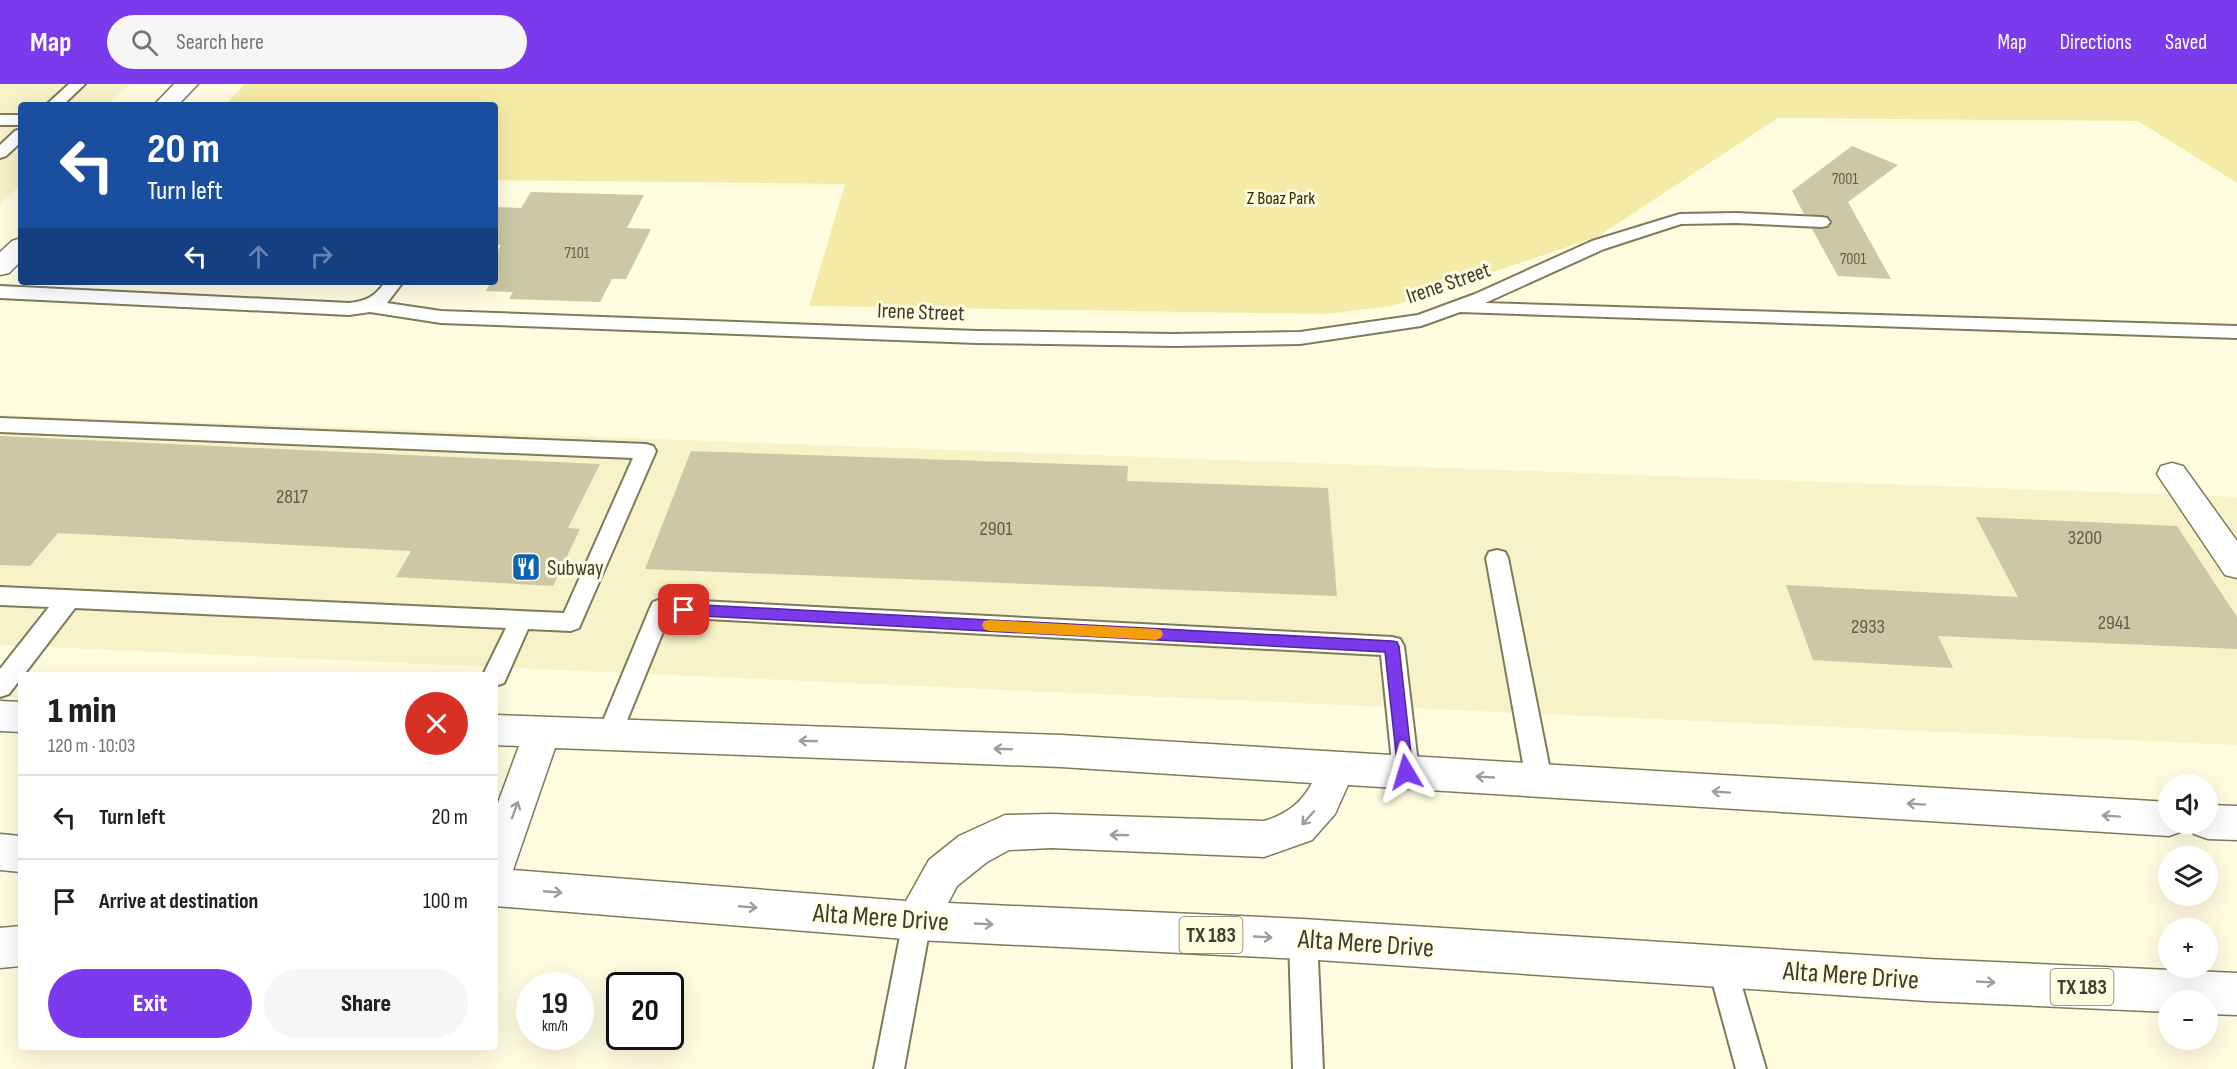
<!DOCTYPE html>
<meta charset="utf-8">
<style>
body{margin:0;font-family:"Sofia Sans Condensed",sans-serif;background:#f6f6f6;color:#202124;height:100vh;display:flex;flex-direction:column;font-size:22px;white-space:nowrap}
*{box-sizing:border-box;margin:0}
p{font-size:20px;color:#757577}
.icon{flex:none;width:33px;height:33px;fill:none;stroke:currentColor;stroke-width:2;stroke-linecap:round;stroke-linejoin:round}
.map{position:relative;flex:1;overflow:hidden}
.side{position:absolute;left:18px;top:588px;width:480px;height:378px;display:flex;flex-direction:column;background:#fff;border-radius:6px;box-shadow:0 6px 24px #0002}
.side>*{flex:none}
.banner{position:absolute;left:18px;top:18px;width:480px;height:183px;border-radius:6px;box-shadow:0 6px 24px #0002;background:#1a4fa0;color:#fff;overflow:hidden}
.buttons{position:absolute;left:2158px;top:690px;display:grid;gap:12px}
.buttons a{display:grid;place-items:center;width:60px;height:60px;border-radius:50%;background:#fff;box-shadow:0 6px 24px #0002;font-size:30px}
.speed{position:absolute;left:516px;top:888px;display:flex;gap:12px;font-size:30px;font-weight:700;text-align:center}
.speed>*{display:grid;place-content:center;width:78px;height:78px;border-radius:50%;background:#fff;box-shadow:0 6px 24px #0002;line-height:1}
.speed small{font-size:15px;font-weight:400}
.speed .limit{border:3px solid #111;border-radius:9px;background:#fff;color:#111}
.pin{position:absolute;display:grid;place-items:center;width:51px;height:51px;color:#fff;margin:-26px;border-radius:12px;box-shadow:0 3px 9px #0006}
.me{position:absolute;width:66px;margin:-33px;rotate:353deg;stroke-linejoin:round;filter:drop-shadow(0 0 4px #0008)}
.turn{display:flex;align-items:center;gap:21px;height:126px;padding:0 30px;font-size:27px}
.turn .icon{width:78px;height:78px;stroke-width:2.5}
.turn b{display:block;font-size:42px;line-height:51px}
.lanes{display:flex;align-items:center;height:57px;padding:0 30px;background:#0003;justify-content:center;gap:30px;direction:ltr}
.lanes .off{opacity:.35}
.round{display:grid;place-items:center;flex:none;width:63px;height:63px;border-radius:32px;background:#f6f6f6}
.summary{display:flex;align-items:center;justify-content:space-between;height:102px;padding:0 30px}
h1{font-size:36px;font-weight:800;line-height:45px}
.primary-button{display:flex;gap:12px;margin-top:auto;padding:12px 30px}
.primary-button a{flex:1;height:69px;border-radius:36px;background:#7c3aed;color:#fff;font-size:24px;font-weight:800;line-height:69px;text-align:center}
.primary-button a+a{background:#f6f6f6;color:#202124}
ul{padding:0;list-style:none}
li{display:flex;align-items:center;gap:18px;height:84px;padding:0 30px;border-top:2px solid #e0e0e0}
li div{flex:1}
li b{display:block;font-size:22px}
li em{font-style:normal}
header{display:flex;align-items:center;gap:36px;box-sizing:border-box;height:84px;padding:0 30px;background:#7c3aed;color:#fff}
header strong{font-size:28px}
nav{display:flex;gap:33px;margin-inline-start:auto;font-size:21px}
.search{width:420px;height:54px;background:#f6f6f6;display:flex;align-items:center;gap:15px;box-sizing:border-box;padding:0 21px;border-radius:33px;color:#757577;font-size:22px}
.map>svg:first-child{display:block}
.built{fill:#f7f2c8}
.green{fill:#f4eca6}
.building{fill:#ccc8a6}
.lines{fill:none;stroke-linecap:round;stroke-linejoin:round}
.service-casing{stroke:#7e7b5b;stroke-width:4}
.minor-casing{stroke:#7e7b5b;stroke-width:3}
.secondary-casing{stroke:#7e7b5b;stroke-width:3}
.primary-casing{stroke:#7e7b5b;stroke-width:3}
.service{fill:#fff;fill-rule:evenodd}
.minor{fill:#fff;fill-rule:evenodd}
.secondary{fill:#fff;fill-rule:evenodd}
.primary{fill:#fff;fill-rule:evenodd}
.oneway{stroke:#9e9e97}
.route{fill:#7c3aed;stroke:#51269a;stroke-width:1.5}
.slow{fill:#f59e0b}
.labels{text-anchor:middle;stroke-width:6;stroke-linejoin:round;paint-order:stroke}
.far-number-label{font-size:16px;fill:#625f4d}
.far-park-label{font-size:18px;fill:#2f2a00;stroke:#fffce0}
.number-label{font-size:20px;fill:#625f4d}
.shield{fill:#fffce0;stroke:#787664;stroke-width:1.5}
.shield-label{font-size:21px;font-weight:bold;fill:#3e3c2f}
.street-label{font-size:22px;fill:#3e3c2f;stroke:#fffce0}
.poi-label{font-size:22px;fill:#3e3c2f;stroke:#fffce0;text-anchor:start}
.near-street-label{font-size:27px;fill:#3e3c2f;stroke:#fffce0}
</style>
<header>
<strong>Map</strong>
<div class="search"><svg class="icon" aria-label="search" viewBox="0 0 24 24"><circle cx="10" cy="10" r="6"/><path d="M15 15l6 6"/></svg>Search here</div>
<nav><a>Map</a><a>Directions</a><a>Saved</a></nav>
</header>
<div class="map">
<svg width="2237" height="985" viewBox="0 0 2237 985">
<rect width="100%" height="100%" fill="#fffce0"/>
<!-- built -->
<path class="built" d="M 0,0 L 130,0 L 107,21 L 21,21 L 21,101 L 0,120 Z
M 0,331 L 2237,413 L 2237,661 L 0,561 Z"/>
<!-- green -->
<path class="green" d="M 245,0 L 2237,0 L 2237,99 L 2138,37 L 1778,34 L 1597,153 L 1392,222 L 1327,230 L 809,222 L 845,100 L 495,96 L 495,21 L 225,21 Z"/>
<!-- building -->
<path class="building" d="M 1852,62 L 1898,81 L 1848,118 L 1891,195 L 1838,192 L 1812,145 L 1827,144 L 1832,137 L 1827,132 L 1804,130 L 1792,107 Z
M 531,108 L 644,111 L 627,144 L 651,145 L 626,195 L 612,195 L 600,218 L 509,215 L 513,208 L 486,207 L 489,201 L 476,200 L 477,198 L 495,198 L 495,171 L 501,161 L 495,161 L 495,123 L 521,124 Z
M 0,352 L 600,380 L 568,444 L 580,445 L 553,502 L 396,493 L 411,467 L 58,449 L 30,482 L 0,481 Z
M 691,367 L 1128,382 L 1127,397 L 1328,404 L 1337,512 L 645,485 Z
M 1976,433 L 2177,442 L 2237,533 L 2237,565 L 1938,552 L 1953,584 L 1813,576 L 1786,501 L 2018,513 Z"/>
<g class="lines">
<!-- service casing -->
<g class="service-casing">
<path id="service" d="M 69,0 L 85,0 L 63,21 L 46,21 Z
M 0,31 L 21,31 L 21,41 L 0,41 Z
M 21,45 L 21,58 L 6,72 L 0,74 L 0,61 L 15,47 Z
M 1736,129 L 1821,133 L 1827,134 L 1830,138 L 1827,142 L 1821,143 L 1736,139 L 1681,140 L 1604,165 L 1485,219 L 2237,242 L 2237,254 L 1460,228 L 1421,242 L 1300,260 L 1174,262 L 977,259 L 441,239 L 370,228 L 349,231 L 0,214 L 0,202 L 349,219 C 366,217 375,213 385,198 L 403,198 L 387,219 L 441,227 L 977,247 L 1174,250 L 1300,248 L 1418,231 L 1475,210 L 1592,157 L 1680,130 Z
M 0,334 L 646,360 L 653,362 L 656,367 L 579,544 L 571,547 L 528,545 L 504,599 L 495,602 L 495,591 L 483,591 L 506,544 L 75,524 L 9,610 L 0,613 L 0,585 L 49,523 L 0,521 L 0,503 L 564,529 L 633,374 L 0,348 Z
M 1497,466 L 1505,468 L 1508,474 L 1552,696 L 1548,704 L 1539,707 L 1530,704 L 1526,696 L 1486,474 L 1489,468 Z
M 661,515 L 1392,553 L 1400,555 L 1404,562 L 1419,688 L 1415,696 L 1406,699 L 1397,696 L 1393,688 L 1381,571 L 669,533 L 619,656 L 610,660 L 601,656 L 598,649 L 650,524 L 653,518 Z
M 917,824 L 927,828 L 931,837 L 904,985 L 874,985 L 903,837 L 907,828 Z
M 1303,842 L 1313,845 L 1317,855 L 1323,985 L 1293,985 L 1289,855 L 1293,845 Z
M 1722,868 L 1732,872 L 1736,882 L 1766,985 L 1736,985 L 1708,882 L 1712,872 Z"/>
</g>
<!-- minor casing -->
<g class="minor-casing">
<path id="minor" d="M 2172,379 L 2183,382 L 2237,457 L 2237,494 L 2225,491 L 2157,390 L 2161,382 Z"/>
</g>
<!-- secondary casing -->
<g class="secondary-casing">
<path id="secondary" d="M 174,0 L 198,0 L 178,21 L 154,21 Z
M 21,154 L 21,177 L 9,189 L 0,191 L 0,168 L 12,157 Z"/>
</g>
<!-- primary casing -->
<g class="primary-casing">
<path id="primary" d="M 0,617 L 21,618 L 21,648 L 0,647 Z
M 495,631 L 1061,651 L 2169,718 L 2169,740 L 2186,740 L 2183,747 L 2169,752 L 1348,701 L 1335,730 L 1312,756 L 1264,773 L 1051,764 L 1009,766 L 987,778 L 957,802 L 948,819 L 1303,835 L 1927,875 L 2237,889 L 2237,931 L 2208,930 L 2208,916 L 2169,916 L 2169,928 L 1927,917 L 1303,875 L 917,856 L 495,822 L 495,727 L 519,662 L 495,661 ZM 555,664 L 1061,683 L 1312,699 C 1302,719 1285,731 1264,737 L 1051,730 L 1005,731 L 959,752 L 929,776 L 906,817 L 513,786 Z
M 2208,721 L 2237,722 L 2237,756 L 2208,755 L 2194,750 L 2189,740 L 2208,740 Z
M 0,750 L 21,752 L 21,788 L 0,786 Z
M 21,842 L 21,882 L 0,884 L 0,844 Z"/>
</g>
<!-- service -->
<use href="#service" class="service"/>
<!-- minor -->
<use href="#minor" class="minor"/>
<!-- secondary -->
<use href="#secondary" class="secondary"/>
<!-- primary -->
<use href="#primary" class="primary"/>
</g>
<!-- one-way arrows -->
<defs><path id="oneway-shaft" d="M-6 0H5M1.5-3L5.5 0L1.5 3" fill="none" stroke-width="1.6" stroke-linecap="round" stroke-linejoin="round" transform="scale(1.5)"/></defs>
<g class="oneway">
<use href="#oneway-shaft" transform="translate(808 657) rotate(-178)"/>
<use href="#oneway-shaft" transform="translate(1003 665) rotate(-178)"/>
<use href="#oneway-shaft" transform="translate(1485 693) rotate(-177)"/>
<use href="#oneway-shaft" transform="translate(1721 708) rotate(-176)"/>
<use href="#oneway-shaft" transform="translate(1916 720) rotate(-176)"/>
<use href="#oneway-shaft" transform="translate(515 726) rotate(-70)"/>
<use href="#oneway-shaft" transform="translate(2111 732) rotate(-176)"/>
<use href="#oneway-shaft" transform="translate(1308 734) rotate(132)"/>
<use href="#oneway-shaft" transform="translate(1119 751) rotate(-178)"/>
<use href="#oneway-shaft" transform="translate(553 808) rotate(5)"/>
<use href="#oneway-shaft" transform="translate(748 823) rotate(5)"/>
<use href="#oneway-shaft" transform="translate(984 840) rotate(3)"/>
<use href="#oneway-shaft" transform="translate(1263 853) rotate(3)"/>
<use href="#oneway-shaft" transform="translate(1986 898) rotate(3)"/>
</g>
<!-- route -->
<path class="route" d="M 684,520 L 1392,557 L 1397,558 L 1399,562 L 1413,688 L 1411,693 L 1406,695 L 1400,693 L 1398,688 L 1385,568 L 684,531 L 677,526 Z"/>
<!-- slow -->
<path class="slow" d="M 989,536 L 1156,545 L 1161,546 L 1163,550 L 1161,554 L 1156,556 L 989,547 L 984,545 L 982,541 L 984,537 Z"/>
<!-- icons -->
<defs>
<g id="restaurant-square" transform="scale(1.5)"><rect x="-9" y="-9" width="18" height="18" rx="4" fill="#0c64b2" stroke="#fffce0"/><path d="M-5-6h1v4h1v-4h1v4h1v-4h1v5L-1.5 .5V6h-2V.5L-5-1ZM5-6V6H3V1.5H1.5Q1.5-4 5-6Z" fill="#fff"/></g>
</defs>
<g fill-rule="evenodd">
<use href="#restaurant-square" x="526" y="483"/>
</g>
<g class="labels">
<!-- far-number labels -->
<g class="far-number-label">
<text x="1845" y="100">7001</text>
<text x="577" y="174">7101</text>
<text x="1853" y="180">7001</text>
</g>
<!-- far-park labels -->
<g class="far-park-label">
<text x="1281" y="120">Z Boaz Park</text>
</g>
<!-- number labels -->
<g class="number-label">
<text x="292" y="419">2817</text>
<text x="996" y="451">2901</text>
<text x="2085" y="460">3200</text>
<text x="2114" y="545">2941</text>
<text x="1868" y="549">2933</text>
</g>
<!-- shield labels -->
<g class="shield">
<rect x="1179.5" y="833" width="63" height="36" rx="4.5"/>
<rect x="2050.5" y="885" width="63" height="36" rx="4.5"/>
</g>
<g class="shield-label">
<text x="1211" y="858">TX 183</text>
<text x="2082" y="910">TX 183</text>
</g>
<!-- street labels -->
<g class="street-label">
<text transform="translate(1448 198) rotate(-19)" y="8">Irene Street</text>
<text transform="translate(921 227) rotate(2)" y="8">Irene Street</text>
</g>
<!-- poi labels -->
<g class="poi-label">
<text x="547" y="491">Subway</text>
</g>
<!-- near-street labels -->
<g class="near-street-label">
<text transform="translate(881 833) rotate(4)" y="9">Alta Mere Drive</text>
<text transform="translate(1366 859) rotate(4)" y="9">Alta Mere Drive</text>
<text transform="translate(1851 891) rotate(4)" y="9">Alta Mere Drive</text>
</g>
</g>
</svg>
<div class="buttons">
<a><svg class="icon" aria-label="sound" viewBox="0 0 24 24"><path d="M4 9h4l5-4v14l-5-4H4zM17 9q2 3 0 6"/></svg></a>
<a><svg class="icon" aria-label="layers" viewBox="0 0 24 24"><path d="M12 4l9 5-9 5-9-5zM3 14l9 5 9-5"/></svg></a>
<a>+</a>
<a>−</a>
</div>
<div class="speed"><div>19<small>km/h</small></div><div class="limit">20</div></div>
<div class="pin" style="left:684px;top:526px;background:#d93025"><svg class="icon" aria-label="arrive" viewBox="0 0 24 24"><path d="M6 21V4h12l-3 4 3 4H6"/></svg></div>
<svg class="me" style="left:1406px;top:688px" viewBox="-20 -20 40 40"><path d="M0-17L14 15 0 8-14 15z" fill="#7c3aed" stroke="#fff" stroke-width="4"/></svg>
<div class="banner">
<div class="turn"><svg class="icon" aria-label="left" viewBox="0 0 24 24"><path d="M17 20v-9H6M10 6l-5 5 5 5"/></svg><div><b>20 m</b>Turn left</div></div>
<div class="lanes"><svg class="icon" aria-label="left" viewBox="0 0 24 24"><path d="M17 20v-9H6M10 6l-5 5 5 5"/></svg><svg class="icon off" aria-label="ahead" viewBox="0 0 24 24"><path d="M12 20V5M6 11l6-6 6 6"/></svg><svg class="icon off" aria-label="right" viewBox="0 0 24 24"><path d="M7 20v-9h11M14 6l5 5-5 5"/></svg></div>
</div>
<section class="side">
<div class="summary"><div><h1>1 min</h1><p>120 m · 10:03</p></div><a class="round" style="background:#d93025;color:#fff"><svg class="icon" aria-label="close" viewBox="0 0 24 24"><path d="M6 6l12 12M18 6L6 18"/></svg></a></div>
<ul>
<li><svg class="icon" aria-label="left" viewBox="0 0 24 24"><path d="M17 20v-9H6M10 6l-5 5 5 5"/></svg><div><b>Turn left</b></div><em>20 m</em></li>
<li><svg class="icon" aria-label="arrive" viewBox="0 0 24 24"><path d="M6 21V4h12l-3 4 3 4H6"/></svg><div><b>Arrive at destination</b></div><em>100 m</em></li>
</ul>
<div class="primary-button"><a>Exit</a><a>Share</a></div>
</section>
</div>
